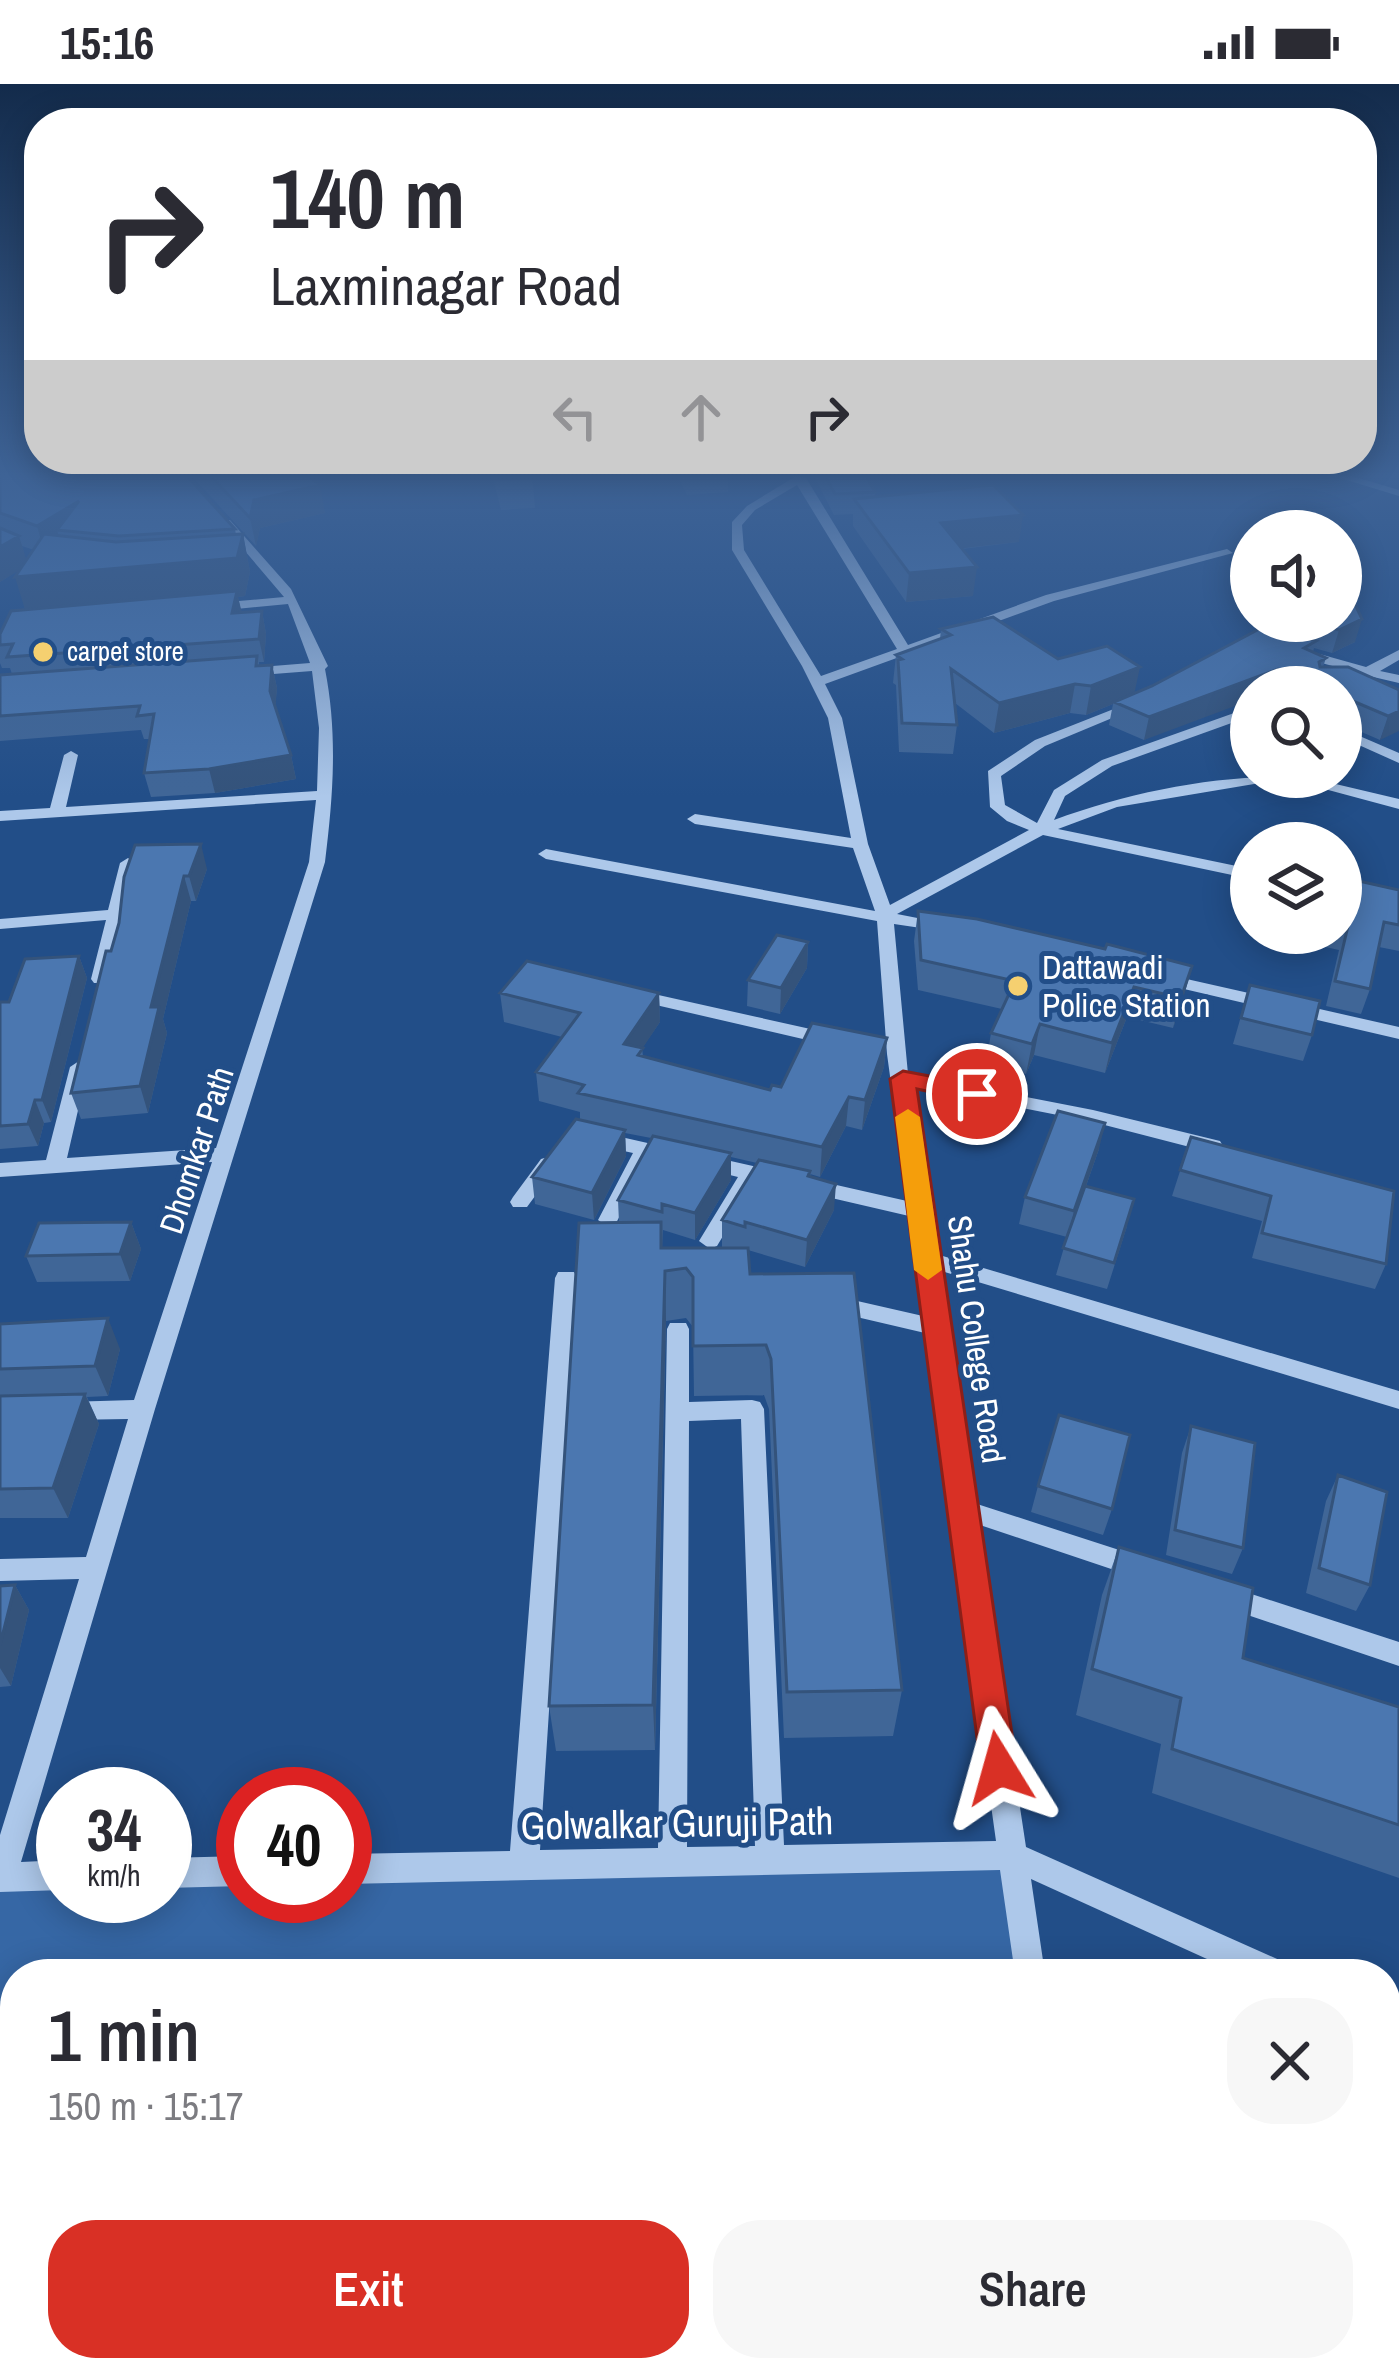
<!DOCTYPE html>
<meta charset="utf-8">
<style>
body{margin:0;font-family:"Archivo Narrow",sans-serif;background:#f7f7f7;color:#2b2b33;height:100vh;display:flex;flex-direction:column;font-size:45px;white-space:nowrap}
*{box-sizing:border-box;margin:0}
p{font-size:39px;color:#7c7c81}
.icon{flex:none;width:66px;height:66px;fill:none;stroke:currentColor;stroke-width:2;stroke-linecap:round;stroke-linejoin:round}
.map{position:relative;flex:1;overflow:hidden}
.sheet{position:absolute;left:0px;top:1875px;width:1401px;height:423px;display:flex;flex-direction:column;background:#fff;border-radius:48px 48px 0 0;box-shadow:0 6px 30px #0003}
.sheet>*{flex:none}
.guide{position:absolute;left:24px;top:24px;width:1353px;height:366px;border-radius:48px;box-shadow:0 6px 30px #0003;background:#fff;color:#2b2b33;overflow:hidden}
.buttons{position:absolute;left:1230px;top:426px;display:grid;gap:24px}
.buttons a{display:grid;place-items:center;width:132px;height:132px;border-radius:50%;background:#fff;box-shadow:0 6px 30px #0003;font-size:60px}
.speed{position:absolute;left:36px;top:1683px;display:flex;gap:24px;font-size:60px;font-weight:700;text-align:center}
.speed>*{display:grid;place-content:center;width:156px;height:156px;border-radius:50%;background:#fff;box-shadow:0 6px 30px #0003;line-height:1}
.speed small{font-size:30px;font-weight:400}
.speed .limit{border:18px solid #d22;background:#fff;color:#111}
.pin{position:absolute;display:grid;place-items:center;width:102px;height:102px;color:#fff;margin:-51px;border:6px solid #fff;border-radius:50%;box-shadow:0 3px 12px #0007}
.me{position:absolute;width:132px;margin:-66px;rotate:352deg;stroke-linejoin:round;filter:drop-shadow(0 0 9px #0008)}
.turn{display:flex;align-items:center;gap:42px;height:252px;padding:0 48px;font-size:54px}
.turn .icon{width:156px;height:156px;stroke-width:2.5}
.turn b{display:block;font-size:84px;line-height:102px}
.lanes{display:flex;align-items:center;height:114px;padding:0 48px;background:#0003;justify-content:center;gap:60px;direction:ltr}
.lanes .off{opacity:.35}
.round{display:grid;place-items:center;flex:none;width:126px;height:126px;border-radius:48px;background:#f7f7f7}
.overview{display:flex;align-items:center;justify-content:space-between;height:204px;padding:0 48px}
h1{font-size:72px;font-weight:600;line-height:90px}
.button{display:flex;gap:24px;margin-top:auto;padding:24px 48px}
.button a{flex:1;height:138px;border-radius:48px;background:#d93025;color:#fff;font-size:48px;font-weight:600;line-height:138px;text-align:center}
.button a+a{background:#f7f7f7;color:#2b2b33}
.status{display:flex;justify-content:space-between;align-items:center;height:84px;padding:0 60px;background:#fff;direction:ltr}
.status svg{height:33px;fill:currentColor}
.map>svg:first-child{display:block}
.green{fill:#3667a5}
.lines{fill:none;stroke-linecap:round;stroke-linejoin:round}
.stream{stroke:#a1c3eb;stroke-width:18}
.minor{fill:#adc8ea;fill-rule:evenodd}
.wall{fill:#406697;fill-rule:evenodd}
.shaded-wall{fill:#34537b}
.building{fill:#4b77b0;stroke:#34537b;stroke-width:3}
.route{fill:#d93025;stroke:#8d1f18;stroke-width:3}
.slow{fill:#f59e0b}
.poi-dot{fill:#f5d070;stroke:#224e88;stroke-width:4.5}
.labels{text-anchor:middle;stroke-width:10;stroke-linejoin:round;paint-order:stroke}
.far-poi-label{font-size:27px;fill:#fff;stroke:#224e88;text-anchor:start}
.poi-label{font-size:33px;fill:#fff;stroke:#224e88;text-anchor:start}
.street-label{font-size:33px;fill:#fff;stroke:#224e88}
.near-street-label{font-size:39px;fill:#fff;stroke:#224e88}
</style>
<div class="status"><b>15:16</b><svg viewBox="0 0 49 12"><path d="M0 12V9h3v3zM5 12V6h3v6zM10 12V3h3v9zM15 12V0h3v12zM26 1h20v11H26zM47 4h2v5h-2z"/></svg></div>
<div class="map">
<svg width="1399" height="2296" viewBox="0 0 1399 2296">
<rect width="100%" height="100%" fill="#224e88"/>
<!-- green -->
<path class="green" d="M 1011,1771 L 1030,1890 L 15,1890 L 15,2283 L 1090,2283 L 1092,2296 L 0,2296 L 0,1793 L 63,1791 L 63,1812 L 165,1812 L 165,1789 L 243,1787 L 243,1812 L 345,1812 L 345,1785 Z"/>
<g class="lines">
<!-- stream -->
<path class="stream" d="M 0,2168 L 15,2164
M 281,2296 L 282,2283"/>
<!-- minor -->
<path class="minor" d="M 791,390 L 806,394 L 908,561 L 1046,511 L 1227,465 L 1233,469 L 1054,517 L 825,600 L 842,634 L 868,760 L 890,821 L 1029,746 L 1007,737 L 990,723 L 988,687 L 1035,656 L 1129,619 L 1141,622 L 1045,662 L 1001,692 L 1005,721 L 1037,739 L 1054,706 L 1102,676 L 1251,623 L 1251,632 L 1112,682 L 1065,712 L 1054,736 C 1125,710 1205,693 1279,693 L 1272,697 L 1117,723 L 1058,745 L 1251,785 L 1251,795 L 1043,751 L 897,830 L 948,840 L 948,848 L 894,840 L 908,990 L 1093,1026 L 1220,1057 L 1223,1062 L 1213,1069 L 1093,1038 L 910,1002 L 936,1170 L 1399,1307 L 1399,1325 L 938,1186 L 974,1419 L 1147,1475 L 1151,1483 L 1147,1491 L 1138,1494 L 977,1440 L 1026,1763 L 1286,1879 L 1290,1890 L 1240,1890 L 1031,1795 L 1045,1890 L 1015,1890 L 1000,1786 L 345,1800 L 345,1770 L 510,1767 L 555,1194 L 558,1188 L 574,1188 L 577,1194 L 540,1766 L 658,1764 L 667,1245 L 670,1239 L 686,1239 L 689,1245 L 689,1318 L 752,1316 L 760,1318 L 764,1325 L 784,1761 L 996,1757 L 925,1249 L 831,1227 L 823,1225 L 820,1219 L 823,1213 L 831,1211 L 923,1232 L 909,1132 L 810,1109 L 800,1102 L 810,1095 L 907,1117 L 887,970 L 877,837 L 546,775 L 538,770 L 546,765 L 875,827 L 853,764 L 695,740 L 687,735 L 695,730 L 851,754 L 828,634 L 802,582 L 732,466 L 732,438 L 747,422 L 793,394 ZM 797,401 L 897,565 L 821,592 L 744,466 L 742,441 L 755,426 ZM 741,1335 L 755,1762 L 687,1763 L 689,1337 Z
M 1327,390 L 1345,390 L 1399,406 L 1399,412 Z
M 222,436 L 230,436 L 291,505 L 328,582 L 325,585 C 338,651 333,713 325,778 L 155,1325 L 21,1778 L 63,1776 L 63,1806 L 0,1808 L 0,1751 L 79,1495 L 0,1497 L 0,1475 L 86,1473 L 128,1335 L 66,1336 L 58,1334 L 54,1327 L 58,1320 L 66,1318 L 134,1316 L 212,1078 L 0,1093 L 0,1079 L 46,1076 L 70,983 L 79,977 L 88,983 L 67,1074 L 216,1064 L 309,778 L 316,716 L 0,737 L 0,727 L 50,724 L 64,671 L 71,667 L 78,671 L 66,723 L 317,707 L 319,644 L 312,587 L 246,592 L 239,588 L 246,584 L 310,579 L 288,520 L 216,527 L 210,523 L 216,519 L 284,513 L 222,440 Z
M 1298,564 L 1366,583 L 1399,566 L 1399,576 L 1380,587 L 1399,591 L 1399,599 L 1369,592 L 1336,603 L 1316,603 L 1354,588 L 1293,571 L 1291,568 Z
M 1341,644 L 1399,669 L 1399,679 L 1341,653 Z
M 1280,693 L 1306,693 L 1399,715 L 1399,725 Z
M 128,774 L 136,779 L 106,899 L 94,899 L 91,895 L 106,836 L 0,845 L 0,835 L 108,826 L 120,779 Z
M 1160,889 L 1399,943 L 1399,955 L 1154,898 L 1151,894 Z
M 636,906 L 833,950 L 842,956 L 833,962 L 630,915 L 630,907 Z
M 599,1048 L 674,1065 L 684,1072 L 674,1079 L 651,1073 L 615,1141 L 608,1143 L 598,1136 L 633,1069 L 592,1060 L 589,1055 L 592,1050 Z
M 704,1071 L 779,1088 L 789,1095 L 779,1102 L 756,1097 L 717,1162 L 710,1165 L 699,1157 L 738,1093 L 697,1083 L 694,1078 L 697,1073 Z
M 548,1073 L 555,1075 L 558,1080 L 555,1085 L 527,1123 L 513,1123 L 510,1118 L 513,1113 L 541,1075 Z
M 1224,1501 L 1399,1558 L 1399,1582 L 1215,1520 L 1211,1512 L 1215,1504 Z
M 243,1772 L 243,1802 L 165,1804 L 165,1774 Z
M 1386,1919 L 1399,1924 L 1399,1956 L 1386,1951 Z
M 1072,2283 L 1108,2283 L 1110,2296 L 1074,2296 Z"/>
</g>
<!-- wall -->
<path class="wall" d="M 0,390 L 235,445 L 236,451 L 243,450 L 250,488 L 245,512 L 238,513 L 241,528 L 262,527 L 266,550 L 264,578 L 259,578 L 259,582 L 272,581 L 277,604 L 275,623 L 291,671 L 296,695 L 215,709 L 151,713 L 144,689 L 150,655 L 144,655 L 141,646 L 0,657 L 0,591 L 12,590 L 10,584 L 2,584 L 0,579 L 0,550 L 25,526 L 20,485 L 0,498 ZM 22,462 L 34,466 L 26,477 Z
M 190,390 L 306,390 L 325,429 L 260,444 L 256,462 Z
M 492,390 L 532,390 L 535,424 L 501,426 Z
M 677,390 L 728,390 L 728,408 L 687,411 Z
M 813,390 L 865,390 L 875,408 L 875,413 L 1019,458 L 962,465 L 973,512 L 906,518 L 853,442 L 853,430 L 834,431 Z
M 1298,537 L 1341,537 L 1355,558 L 1332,569 L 1314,564 L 1313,568 L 1326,574 L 1323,583 L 1399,606 L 1380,656 L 1341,639 L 1341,603 L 1251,603 L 1144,656 L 1109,641 L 1113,620 L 1086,631 L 1070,629 L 994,649 L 955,619 L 957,641 L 953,670 L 899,668 L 896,601 L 893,599 L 896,571 L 940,555 L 941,545 L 1058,575 L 1135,609 L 1294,551 Z
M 207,785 L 196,817 L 191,817 L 163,935 L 167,949 L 148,1029 L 81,1035 L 71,1009 L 119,839 L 124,793 Z
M 1341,793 L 1399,806 L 1399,867 L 1379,863 L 1370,905 L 1361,930 L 1326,922 L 1339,866 L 1285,854 L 1286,849 L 1341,849 Z
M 918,827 L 1184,912 L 1173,944 L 1127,933 L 1105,989 L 1034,971 L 1026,990 L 986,979 L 991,949 L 1002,925 L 918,906 L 914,857 Z
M 808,858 L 807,884 L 780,930 L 747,922 L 748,896 Z
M 79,872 L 87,894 L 51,1038 L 44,1039 L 38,1062 L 0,1065 L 0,918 L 9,918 Z
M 1250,901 L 1312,951 L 1303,977 L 1233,960 Z
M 500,909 L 659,909 L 660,938 L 642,964 L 643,972 L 770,1006 L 781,1003 L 887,954 L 884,983 L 862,1046 L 846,1042 L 820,1093 L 810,1090 L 834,1126 L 805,1183 L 748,1166 L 750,1190 L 902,1606 L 893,1652 L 784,1654 L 769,1325 L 764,1311 L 694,1312 L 693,1243 L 686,1234 L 666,1237 L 655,1666 L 556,1667 L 549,1622 L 619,1139 L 618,1116 L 651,1054 L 625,1049 L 626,1072 L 594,1136 L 535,1120 L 532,1093 L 580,1036 L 580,1028 L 539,1017 L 536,988 L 562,953 L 504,938 ZM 731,1073 L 757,1079 L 722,1136 L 722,1163 L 725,1164 L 662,1164 L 663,1146 L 695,1156 L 731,1096 Z
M 1191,1053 L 1386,1180 L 1375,1205 L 1252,1174 L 1262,1137 L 1172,1112 Z
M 1099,1065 L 1086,1102 L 1127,1142 L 1107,1205 L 1056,1191 L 1067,1153 L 1019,1140 L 1025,1113 Z
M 131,1138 L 141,1165 L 130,1197 L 37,1198 L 26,1172 Z
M 0,1240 L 120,1265 L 108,1312 L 87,1313 L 99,1340 L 68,1434 L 0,1434 Z
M 1191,1342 L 1243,1464 L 1232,1490 L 1166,1471 L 1182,1369 Z
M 1338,1391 L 1370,1501 L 1356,1527 L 1306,1509 L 1326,1417 Z
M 1038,1402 L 1112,1425 L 1103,1451 L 1031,1428 Z
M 1119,1463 L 1243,1574 L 1399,1623 L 1399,1794 L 1152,1709 L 1161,1660 L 1076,1631 L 1102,1511 Z
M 15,1501 L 29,1526 L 11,1602 L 0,1603 L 0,1502 Z
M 1264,2283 L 1386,2283 L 1399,2296 L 1263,2296 Z"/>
<!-- shaded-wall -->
<path class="shaded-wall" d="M 320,401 L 325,429 L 260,444 L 256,462 L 250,434 L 254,416 Z
M 79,417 L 57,446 L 61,461 L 45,470 L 37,442 Z
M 1023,431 L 1019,458 L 938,467 L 941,439 Z
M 243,450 L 250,488 L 245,512 L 238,513 L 242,529 L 27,532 L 15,493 Z
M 19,452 L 28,481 L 0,498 L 0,463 Z
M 977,483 L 973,512 L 906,518 L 909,489 Z
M 262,527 L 266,550 L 264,578 L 259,555 Z
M 1362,535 L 1355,558 L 1332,569 L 1339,546 Z
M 272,581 L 277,604 L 275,631 L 270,607 Z
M 1140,583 L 1134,611 L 1114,618 L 1113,620 L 1086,631 L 1091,602 Z
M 1278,585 L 1273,603 L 1251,603 L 1251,616 L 1144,656 L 1149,633 Z
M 1075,600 L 1070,629 L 994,649 L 999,619 Z
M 1399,627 L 1399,647 L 1380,656 L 1388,632 Z
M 291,671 L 296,695 L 215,709 L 209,685 Z
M 201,760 L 207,785 L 196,817 L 189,792 Z
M 184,792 L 191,817 L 163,935 L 167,949 L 148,1029 L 140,1002 L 151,923 Z
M 808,858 L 807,884 L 780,930 L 781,904 Z
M 79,872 L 87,894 L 51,1038 L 42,1016 Z
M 1192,882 L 1184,912 L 1173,944 L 1181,914 Z
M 1134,903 L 1127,933 L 1105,989 L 1112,959 Z
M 659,909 L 660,938 L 626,989 L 624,960 Z
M 1040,940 L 1034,971 L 1026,990 L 1032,960 Z
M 887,954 L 884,983 L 862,1046 L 865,1016 Z
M 849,1013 L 846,1042 L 820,1093 L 822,1063 Z
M 35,1016 L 44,1039 L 38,1062 L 28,1040 Z
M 1105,1039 L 1099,1065 L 1068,1153 L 1074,1127 Z
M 625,1046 L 626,1072 L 594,1136 L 592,1109 Z
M 731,1069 L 731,1096 L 695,1156 L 695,1129 Z
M 836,1100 L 834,1126 L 805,1183 L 807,1156 Z
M 131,1138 L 141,1165 L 130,1197 L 120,1170 Z
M 665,1187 L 666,1237 L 655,1666 L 653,1621 Z
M 108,1234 L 120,1265 L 108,1312 L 95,1282 Z
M 85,1310 L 99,1340 L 68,1434 L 53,1404 Z
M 15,1501 L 29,1526 L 11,1602 L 0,1584 L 0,1561 Z"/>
<!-- building -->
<path class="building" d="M 0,390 L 185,390 L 235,445 L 119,452 L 57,446 L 79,417 L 37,442 L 0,429 Z
M 209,390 L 306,390 L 320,401 L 254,416 L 250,434 Z
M 497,390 L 532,390 L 533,394 L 498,396 Z
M 824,390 L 865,390 L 875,408 L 835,410 Z
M 993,401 L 1023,431 L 941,439 L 977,483 L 909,489 L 854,415 Z
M 0,444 L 19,452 L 0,463 Z
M 44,450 L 116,458 L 243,450 L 237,474 L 15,493 Z
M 237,507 L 232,529 L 262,527 L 259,555 L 7,573 L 13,560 L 0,561 L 0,550 L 11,527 Z
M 1353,516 L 1362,535 L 1339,546 L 1304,537 L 1341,537 L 1341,520 Z
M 993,533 L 1058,575 L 1107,562 L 1140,583 L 1091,602 L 1075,600 L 999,619 L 951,585 L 957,641 L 902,639 L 898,576 L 902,575 L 896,571 L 951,551 L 941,545 Z
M 1263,543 L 1316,557 L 1304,564 L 1326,574 L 1319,578 L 1320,583 L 1348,583 L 1399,606 L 1399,627 L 1388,632 L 1341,612 L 1341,603 L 1320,603 L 1278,585 L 1149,633 L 1114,618 L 1152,602 Z
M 257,572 L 256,582 L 272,581 L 270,607 L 291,671 L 209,685 L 144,689 L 154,630 L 137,632 L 140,622 L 0,632 L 0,591 Z
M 201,760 L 189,792 L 184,792 L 151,923 L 159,923 L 140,1002 L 71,1009 L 106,867 L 111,867 L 119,839 L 124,793 L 135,761 Z
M 1341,793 L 1399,806 L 1399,841 L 1384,838 L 1370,905 L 1335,897 L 1348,842 L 1341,840 Z
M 918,827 L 977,835 L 1105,865 L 1107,860 L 1192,882 L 1181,914 L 1134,903 L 1112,959 L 1040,940 L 1032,960 L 991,949 L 1015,897 L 921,876 Z
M 777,851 L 808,858 L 781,904 L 748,896 Z
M 79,872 L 42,1016 L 35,1016 L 28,1040 L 0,1042 L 0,918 L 9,918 L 25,875 Z
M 527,877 L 659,909 L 624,960 L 643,964 L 638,971 L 770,1006 L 772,1001 L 781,1003 L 812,939 L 887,954 L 865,1016 L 849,1013 L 822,1063 L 578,1009 L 584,1001 L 536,988 L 580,929 L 500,909 Z
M 1250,901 L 1320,917 L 1312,951 L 1241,934 Z
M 1058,1027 L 1105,1039 L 1074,1127 L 1025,1113 Z
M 576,1035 L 625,1046 L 592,1109 L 532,1093 Z
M 653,1052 L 731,1069 L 695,1129 L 662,1120 L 662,1128 L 618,1116 Z
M 1191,1053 L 1394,1107 L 1386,1180 L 1262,1149 L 1271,1112 L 1180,1086 Z
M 759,1076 L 810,1087 L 808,1092 L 836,1100 L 807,1156 L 745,1138 L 745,1143 L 722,1136 Z
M 1085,1102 L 1134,1115 L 1114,1179 L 1063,1164 Z
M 131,1138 L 120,1170 L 26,1172 L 39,1139 Z
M 661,1138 L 661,1164 L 748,1164 L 750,1190 L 854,1189 L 902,1606 L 787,1608 L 771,1275 L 766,1261 L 693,1262 L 693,1193 L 686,1184 L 665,1187 L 653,1621 L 549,1622 L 579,1139 Z
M 108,1234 L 95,1282 L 0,1285 L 0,1240 Z
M 85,1310 L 53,1404 L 0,1405 L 0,1312 Z
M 1059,1331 L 1130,1351 L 1112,1425 L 1038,1402 Z
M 1191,1342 L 1255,1359 L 1243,1464 L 1175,1446 Z
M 1338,1391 L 1387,1408 L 1370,1501 L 1319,1484 Z
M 1119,1463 L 1253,1504 L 1243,1574 L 1399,1623 L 1399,1741 L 1172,1665 L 1181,1614 L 1092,1585 Z
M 15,1501 L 0,1561 L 0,1502 Z
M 1386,1984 L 1399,1988 L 1399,2296 L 1290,2296 L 1292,2283 L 1386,2283 Z"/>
<!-- sky -->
<linearGradient id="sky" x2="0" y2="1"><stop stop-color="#132b4b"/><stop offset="0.55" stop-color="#3e6396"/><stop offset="1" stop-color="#3e6396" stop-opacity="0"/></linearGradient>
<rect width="1399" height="712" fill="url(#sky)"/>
<!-- route -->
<path class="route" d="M 903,987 L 977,1001 L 989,1010 L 977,1018 L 917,1005 L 1017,1684 L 1012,1697 L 999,1702 L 986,1697 L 981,1684 L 890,995 Z"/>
<!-- slow -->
<path class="slow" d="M 908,1025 L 920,1033 L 942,1186 L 928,1196 L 914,1186 L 895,1033 Z"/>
<!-- markers -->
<g class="poi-dot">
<circle cx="43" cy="568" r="12"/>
<circle cx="1018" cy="902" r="12"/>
</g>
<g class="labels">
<!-- far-poi labels -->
<g class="far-poi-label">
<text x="67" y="577">carpet store</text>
</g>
<!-- poi labels -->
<g class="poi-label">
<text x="1042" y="895">Dattawadi<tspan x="1042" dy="38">Police Station</tspan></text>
</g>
<!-- street labels -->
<g class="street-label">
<text transform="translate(196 1066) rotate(-72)" y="12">Dhomkar Path</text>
<text transform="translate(977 1255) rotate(82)" y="12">Shahu College Road</text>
</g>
<!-- near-street labels -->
<g class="near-street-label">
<text transform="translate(677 1739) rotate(-1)" y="14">Golwalkar Guruji Path</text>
</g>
</g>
</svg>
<div class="buttons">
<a><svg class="icon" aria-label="sound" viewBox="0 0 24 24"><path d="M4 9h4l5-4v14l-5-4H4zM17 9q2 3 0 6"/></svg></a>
<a><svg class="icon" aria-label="search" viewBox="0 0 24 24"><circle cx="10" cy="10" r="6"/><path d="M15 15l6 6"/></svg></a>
<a><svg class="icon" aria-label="layers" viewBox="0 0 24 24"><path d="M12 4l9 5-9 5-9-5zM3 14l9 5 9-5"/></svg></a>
</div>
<div class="speed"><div>34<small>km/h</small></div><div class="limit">40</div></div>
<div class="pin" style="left:977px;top:1010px;background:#d93025"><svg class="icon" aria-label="arrive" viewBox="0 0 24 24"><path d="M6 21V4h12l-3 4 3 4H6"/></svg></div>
<svg class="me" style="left:999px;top:1684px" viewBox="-20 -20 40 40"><path d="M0-17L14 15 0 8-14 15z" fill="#d93025" stroke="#fff" stroke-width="4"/></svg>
<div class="guide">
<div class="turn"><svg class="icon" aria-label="right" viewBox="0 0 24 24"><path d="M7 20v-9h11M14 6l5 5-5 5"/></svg><div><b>140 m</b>Laxminagar Road</div></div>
<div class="lanes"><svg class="icon off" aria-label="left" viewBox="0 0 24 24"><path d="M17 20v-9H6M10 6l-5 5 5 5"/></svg><svg class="icon off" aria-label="ahead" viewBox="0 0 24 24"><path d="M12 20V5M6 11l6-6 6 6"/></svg><svg class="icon" aria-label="right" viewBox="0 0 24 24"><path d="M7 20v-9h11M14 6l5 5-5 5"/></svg></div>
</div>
<section class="sheet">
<div class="overview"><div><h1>1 min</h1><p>150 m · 15:17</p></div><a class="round"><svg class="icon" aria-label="close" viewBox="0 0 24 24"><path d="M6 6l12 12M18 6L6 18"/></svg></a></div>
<div class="button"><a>Exit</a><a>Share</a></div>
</section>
</div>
